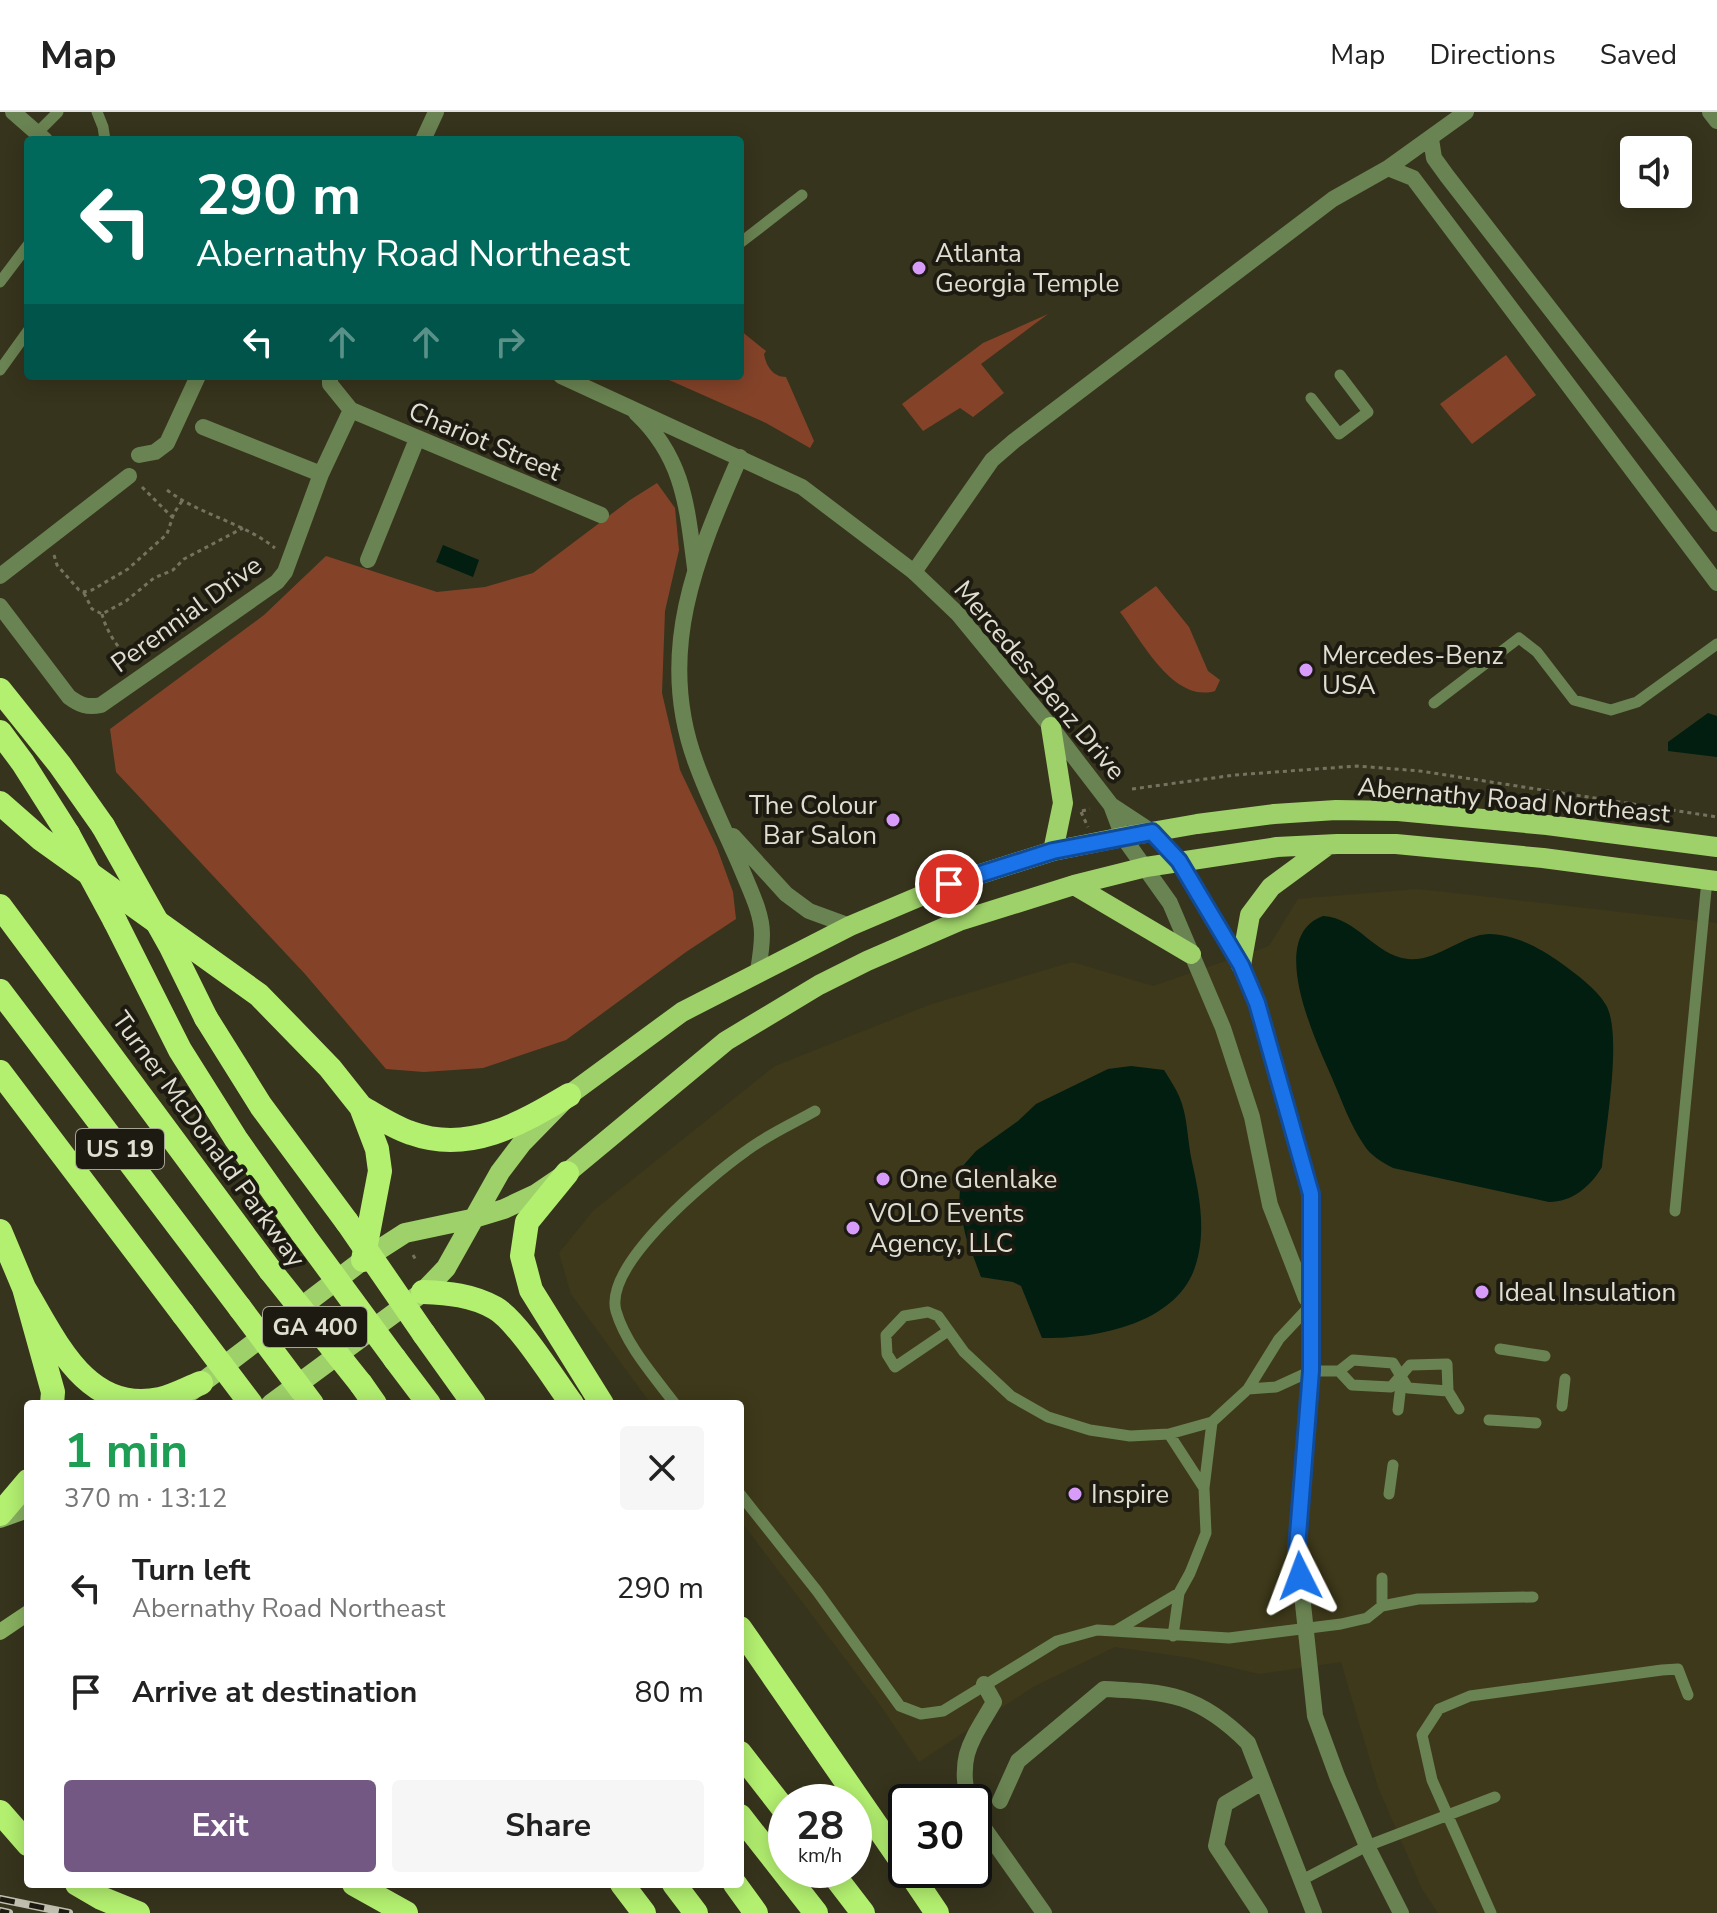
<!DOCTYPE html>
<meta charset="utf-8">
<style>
body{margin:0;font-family:"Nunito Sans",sans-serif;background:#f6f6f6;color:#222;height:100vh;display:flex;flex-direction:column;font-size:30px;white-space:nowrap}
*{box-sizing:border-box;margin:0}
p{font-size:26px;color:#767676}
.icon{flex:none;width:44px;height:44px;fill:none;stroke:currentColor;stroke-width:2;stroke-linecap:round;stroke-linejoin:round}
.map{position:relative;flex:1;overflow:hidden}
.drawer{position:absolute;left:24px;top:1288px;width:720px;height:488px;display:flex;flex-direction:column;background:#fff;border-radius:8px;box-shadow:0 4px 20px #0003}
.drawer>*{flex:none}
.guide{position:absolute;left:24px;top:24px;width:720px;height:244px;border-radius:8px;box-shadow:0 4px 20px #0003;background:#00695c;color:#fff;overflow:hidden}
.controls{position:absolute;left:1620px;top:24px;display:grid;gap:16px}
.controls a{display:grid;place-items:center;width:72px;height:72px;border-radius:8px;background:#fff;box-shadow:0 4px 20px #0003;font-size:40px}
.speed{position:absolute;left:768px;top:1672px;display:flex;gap:16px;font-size:40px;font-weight:700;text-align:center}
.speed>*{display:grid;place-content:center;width:104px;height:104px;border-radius:50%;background:#fff;box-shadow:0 4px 20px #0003;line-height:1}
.speed small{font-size:20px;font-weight:400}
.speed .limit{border:4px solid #111;border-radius:12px;background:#fff;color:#111}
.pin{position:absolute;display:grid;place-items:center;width:68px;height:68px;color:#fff;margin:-34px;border:4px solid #fff;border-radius:50%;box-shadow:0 2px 8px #0007}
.me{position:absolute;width:88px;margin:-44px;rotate:357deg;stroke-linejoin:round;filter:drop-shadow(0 0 6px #0008)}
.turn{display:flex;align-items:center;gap:28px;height:168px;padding:0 40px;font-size:36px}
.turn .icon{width:104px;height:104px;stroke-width:2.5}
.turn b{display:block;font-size:56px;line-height:68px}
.lanes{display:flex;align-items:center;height:76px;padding:0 40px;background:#0003;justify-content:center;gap:40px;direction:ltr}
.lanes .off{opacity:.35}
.round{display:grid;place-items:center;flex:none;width:84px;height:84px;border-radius:8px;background:#f6f6f6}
.headline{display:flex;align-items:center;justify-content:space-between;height:136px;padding:0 40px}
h1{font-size:48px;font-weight:700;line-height:60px;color:#1e9e55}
.action{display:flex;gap:16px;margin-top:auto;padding:16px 40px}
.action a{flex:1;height:92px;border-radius:8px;background:#735883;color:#fff;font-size:32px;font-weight:700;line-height:92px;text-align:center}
.action a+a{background:#f6f6f6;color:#222}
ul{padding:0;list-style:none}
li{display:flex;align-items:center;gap:24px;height:104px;padding:0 40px}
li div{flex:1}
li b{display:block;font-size:30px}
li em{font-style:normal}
header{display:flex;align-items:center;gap:48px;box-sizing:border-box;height:112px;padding:0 40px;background:#fff;border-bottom:2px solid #e0e0e0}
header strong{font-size:38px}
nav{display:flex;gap:44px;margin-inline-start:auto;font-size:28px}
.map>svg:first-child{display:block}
.built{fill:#3e391a}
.green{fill:#844329}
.water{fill:#011e11}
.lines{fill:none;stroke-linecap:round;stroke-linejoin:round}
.path{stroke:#75725f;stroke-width:3;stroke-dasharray:4 4;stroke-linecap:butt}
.service{stroke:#6a8352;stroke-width:11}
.minor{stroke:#6a8352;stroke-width:16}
.tertiary{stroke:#6a8352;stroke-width:16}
.secondary{stroke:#87af5f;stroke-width:16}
.primary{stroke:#9ed169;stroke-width:20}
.motorway{stroke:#b3f070;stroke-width:24}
.rail-casing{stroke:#c1bfaf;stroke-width:8}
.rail{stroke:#1d1b11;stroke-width:5;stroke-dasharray:15;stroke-linecap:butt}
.motorway-bridge{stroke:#b3f070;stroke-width:24}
.route-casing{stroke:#114b97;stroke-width:20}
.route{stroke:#1a73e8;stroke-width:14}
.poi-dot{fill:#d79bf9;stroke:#1d1b11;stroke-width:3}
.labels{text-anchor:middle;stroke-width:8;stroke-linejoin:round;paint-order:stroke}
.shield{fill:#1d1b11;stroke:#a6a497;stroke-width:2}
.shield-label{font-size:24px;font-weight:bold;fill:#e0ded0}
.poi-label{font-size:26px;fill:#e0ded0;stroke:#1d1b11;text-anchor:start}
.street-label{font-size:26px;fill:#e0ded0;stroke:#1d1b11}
</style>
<header>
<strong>Map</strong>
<nav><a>Map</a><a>Directions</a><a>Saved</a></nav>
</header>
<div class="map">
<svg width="1717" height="1801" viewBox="0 0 1717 1801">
<rect width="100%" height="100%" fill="#37341d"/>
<!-- built -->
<path class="built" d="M 1418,777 L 1717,811 L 1717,1801 L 1438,1801 L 1422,1777 L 1378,1675 L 1341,1550 L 1259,1562 L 1191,1546 L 1115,1535 L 1033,1575 L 919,1650 L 878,1590 L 740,1408 L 740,1292 L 651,1292 L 571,1182 L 559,1141 L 593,1099 L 775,954 L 929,893 L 1072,850 L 1153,874 L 1269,834 L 1298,787 Z"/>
<!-- green -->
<path class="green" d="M 1048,202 L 981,252 L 1004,281 L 973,305 L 960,296 L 923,319 L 902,292 L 983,231 Z
M 740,218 L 766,239 L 764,242 C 766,254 773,265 786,265 L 814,329 L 810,336 L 766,311 L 660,264 L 740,264 Z
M 1506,243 L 1536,283 L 1472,332 L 1440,292 Z
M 657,371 L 675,396 L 679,438 L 665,499 L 662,581 L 680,658 L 717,736 L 733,780 L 736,807 L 686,840 L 566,928 L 483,956 L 424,960 L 386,957 L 305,862 L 116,660 L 110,617 L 264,503 L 326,444 L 437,480 L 485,475 L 533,461 L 630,388 Z
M 1156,474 L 1189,515 L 1208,559 L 1220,568 L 1215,579 C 1173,591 1142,529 1120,500 Z"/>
<!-- water -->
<path class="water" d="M 443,433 L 479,448 L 473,465 L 436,450 Z
M 1708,601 L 1717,604 L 1717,645 L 1668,639 L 1668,630 Z
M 1323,804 C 1358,806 1375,844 1408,847 C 1437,850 1461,823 1489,822 C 1515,822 1541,837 1561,851 C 1577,863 1596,876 1606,893 C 1623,923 1605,1018 1602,1055 C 1590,1075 1572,1090 1549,1090 L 1393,1056 C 1382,1050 1371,1044 1364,1033 C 1350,1013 1342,989 1332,966 C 1317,931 1265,825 1323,804 Z
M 1131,954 L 1164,958 C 1169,966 1175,975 1179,984 C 1188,1004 1187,1028 1192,1050 C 1200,1085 1207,1123 1194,1158 C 1173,1213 1094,1227 1042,1226 L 1021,1174 L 1013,1170 L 981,1165 L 966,1125 L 959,1095 L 961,1056 L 976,1039 L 1018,1009 L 1036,992 L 1108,957 Z"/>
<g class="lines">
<!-- path -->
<path class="path" d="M 142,375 L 173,406
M 167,378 C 200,403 242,410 275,436
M 54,443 L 57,453 L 79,478 L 83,480 L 92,478 L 128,457 L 167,422 L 174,401 L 182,389
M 84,481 L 92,497 L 102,502 L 126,489 L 154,466 L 173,458 L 184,447 L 243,416
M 102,502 C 106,519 120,541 135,550
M 1132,677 L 1235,663 L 1357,654 L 1420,659 L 1717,705
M 1082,699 L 1090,697
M 1081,700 L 1088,715
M 413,1143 L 416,1148"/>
<!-- service -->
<path class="service" d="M 97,0 L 103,15 L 105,28
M 36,22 L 58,0
M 740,131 L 802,83
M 0,170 L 28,133
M 0,258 L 28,219
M 1311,286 L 1339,322 L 1368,300 L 1340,263
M 1434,591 L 1519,526 L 1537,540 L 1574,588 L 1611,598 L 1637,590 L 1717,532
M 1675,1099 L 1707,768
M 948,1219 L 895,1255 L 887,1242 L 886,1223 L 904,1204 L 928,1200 L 938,1204 L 964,1240 L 1011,1284 L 1048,1305 L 1090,1318 L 1130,1324 L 1169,1322 L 1212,1310 L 1248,1277 L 1279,1227 L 1309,1195
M 1500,1237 L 1545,1244
M 1339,1259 L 1352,1273 L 1391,1275 L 1410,1253 L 1447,1252 L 1448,1279 L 1459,1297
M 1248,1277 L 1276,1275 L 1311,1259 L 1339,1259 L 1353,1248 L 1393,1251 L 1408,1276 L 1448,1279
M 675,1292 C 654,1264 626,1233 616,1199 C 603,1152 711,1064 746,1039 C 767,1023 792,1012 815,999
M 1562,1294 L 1565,1267
M 1398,1298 L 1402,1264
M 1489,1308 L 1536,1311
M 1169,1322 L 1204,1376
M 740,1382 L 817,1479 L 900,1594 L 921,1602 L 943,1599 L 1057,1529 L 1097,1518 L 1229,1526 L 1341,1512 L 1367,1506 L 1382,1494 L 1418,1487 L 1533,1485
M 1389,1382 L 1393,1353
M 1382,1466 L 1382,1494
M 1117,1518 L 1179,1481
M 1173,1524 L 1179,1481 L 1190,1461 L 1206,1421 L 1204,1376 L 1212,1310
M 1300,1769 L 1367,1734 L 1495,1685
M 1491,1801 L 1432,1668 L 1422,1623 L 1439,1597 L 1470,1584 L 1662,1558 L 1678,1557 L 1688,1583"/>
<!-- minor -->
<path class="minor" d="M 1710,0 L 1717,9
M 1431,27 L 1434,46 L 1447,64 L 1717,412
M 423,28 L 436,0
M 1388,56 L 1413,66 L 1717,471
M 330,264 L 330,272 L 351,298 L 601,403
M 203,315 L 321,362
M 139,343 L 155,340 L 167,331 L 198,264
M 740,345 C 696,446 655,541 696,651 C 709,687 727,723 742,758 C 750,778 762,801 762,822 C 762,834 760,847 758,859
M 368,448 L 417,327
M 914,460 L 992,348 L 1014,329 L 1333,87 L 1388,56 L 1466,0
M 0,464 L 129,364
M 0,494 L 69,585 C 80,593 87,596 101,593 L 277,470 L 285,460 L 321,362 L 351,298
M 1152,720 L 1179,749 L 1241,853 L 1257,891 L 1311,1082 L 1311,1259 L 1297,1436 L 1315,1604 L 1337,1664 L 1367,1734 L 1401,1801
M 733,724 L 786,782 L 809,799 L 850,814
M 1123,725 L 1170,791 L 1223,916 L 1252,1005 L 1270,1093 L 1306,1186
M 1000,1689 L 1018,1649 L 1104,1577 C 1169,1580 1199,1582 1248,1631 L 1314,1801
M 968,1690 C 958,1642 971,1630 994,1590 L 984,1572
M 974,1702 L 1044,1801
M 1260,1801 L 1216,1734 L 1225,1692 L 1262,1670"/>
<!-- tertiary -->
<path class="tertiary" d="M 13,0 L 45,28
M 561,264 L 802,375 L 914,460 L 958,502 L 1051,615 L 1111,693 L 1123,725
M 636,301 C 684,346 687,395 695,456
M 1111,693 L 1152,720"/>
<!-- secondary -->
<path class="secondary" d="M 0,1408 L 28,1398
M 0,1520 L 28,1501"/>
<!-- primary -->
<path class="primary" d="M 1051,615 L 1063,691 L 1053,739
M 1074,773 L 1191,842
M 1241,853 L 1250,803 L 1271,775 L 1328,733
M 191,1279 L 363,1148 L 405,1121 L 471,1107 L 504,1097 L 536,1082 L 567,1061 L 726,929 L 819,873 L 867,849 L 959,809 L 1074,773 L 1146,755 L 1277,735 L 1337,732 L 1396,732 L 1543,746 L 1717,769
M 271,1292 L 423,1180 L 446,1156 L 500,1060 L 522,1031 L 569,983 L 682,900 L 850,814 L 949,772 L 1053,739 L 1123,725 L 1197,712 L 1274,702 L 1336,698 L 1398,699 L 1547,713 L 1717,735"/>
<!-- motorway -->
<path class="motorway" d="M 0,578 L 60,653 L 103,714
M 0,620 L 23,651 L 68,722
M 0,691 L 41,727 L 259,883 L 330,956 L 361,995 L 377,1037 L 380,1059 L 363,1148
M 0,794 L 270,1158
M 115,809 L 180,938 L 236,1027 L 303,1122
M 0,879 L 240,1196
M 206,906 L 261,994 L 347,1110
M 0,960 L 183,1202
M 361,995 C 377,1004 393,1015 411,1021 C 469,1042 520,1012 569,983
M 567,1061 L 527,1110 L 522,1144 L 531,1178 L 602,1292
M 0,1119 L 24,1176 L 53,1280 L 52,1292
M 24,1176 C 55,1227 86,1303 160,1287 C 174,1284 188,1276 201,1271
M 423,1180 C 448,1181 472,1183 495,1196 C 517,1208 555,1269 572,1292
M 424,1222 L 474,1292
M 395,1247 L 429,1292
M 361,1272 L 375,1292
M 0,1402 L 28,1369
M 740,1516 L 906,1756
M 740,1641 L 786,1700
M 0,1700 L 28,1732
M 740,1704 L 816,1801
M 830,1758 L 863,1801
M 908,1758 L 937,1801
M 77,1772 L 101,1786 L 138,1801
M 354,1772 L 406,1801
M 622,1772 L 644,1801
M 674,1772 L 696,1801
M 735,1772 L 756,1801"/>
<!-- rail casing -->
<g class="rail-casing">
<path id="rail" d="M 0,1787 L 69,1801
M 0,1799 L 9,1801"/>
</g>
<!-- rail -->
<use href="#rail" class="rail"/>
<!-- motorway-bridge -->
<path class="motorway-bridge" d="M 103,714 L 170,833 L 206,906
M 68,722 L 115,809
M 347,1110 L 424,1222
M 303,1122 L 395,1247
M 270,1158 L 361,1272
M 240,1196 L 312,1292
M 183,1202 L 251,1292"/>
</g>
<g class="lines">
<!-- route casing -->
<g class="route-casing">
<path id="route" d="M 949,772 L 1053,739 L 1152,720 L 1179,749 L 1241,853 L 1257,891 L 1311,1082 L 1311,1259 L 1297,1436 L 1300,1464"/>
</g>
<!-- route -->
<use href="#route" class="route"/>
</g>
<!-- markers -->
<g class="poi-dot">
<circle cx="919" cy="156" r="8"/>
<circle cx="1306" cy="558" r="8"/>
<circle cx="893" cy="708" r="8"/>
<circle cx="883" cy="1067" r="8"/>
<circle cx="853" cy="1116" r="8"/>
<circle cx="1482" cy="1180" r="8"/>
<circle cx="1075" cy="1382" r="8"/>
</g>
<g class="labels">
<!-- shield labels -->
<g class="shield">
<rect x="76" y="1017" width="88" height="40" rx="6"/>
<rect x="263" y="1195" width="104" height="40" rx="6"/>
</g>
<g class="shield-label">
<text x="120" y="1045">US 19</text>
<text x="315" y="1223">GA 400</text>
</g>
<!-- poi labels -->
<g class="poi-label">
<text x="935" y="150">Atlanta<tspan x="935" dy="30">Georgia Temple</tspan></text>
<text x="1322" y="552">Mercedes-Benz<tspan x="1322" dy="30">USA</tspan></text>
<text x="877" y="702" text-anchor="end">The Colour<tspan x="877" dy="30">Bar Salon</tspan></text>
<text x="899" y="1076">One Glenlake</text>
<text x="869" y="1110">VOLO Events<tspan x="869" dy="30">Agency, LLC</tspan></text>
<text x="1498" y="1189">Ideal Insulation</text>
<text x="1091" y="1391">Inspire</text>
</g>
<!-- street labels -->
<g class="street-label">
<text transform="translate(485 329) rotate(23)" y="9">Chariot Street</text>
<text transform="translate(186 502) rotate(-36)" y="9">Perennial Drive</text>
<text transform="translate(1040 568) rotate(50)" y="9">Mercedes-Benz Drive</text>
<text transform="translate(1514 688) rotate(5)" y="9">Abernathy Road Northeast</text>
<text transform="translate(209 1027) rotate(54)" y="9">Turner McDonald Parkway</text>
</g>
</g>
</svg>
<div class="controls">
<a><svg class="icon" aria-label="sound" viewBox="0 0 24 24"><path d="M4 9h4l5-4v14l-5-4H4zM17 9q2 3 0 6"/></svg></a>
</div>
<div class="speed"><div>28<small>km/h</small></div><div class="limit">30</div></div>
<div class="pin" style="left:949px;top:772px;background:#d93025"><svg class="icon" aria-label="arrive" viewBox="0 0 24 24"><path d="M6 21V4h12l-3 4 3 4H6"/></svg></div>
<svg class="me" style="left:1300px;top:1464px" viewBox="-20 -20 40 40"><path d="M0-17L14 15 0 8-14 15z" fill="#1a73e8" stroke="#fff" stroke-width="4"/></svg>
<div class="guide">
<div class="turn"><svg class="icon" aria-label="left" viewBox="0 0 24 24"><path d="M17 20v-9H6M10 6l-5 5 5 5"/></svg><div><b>290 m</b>Abernathy Road Northeast</div></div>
<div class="lanes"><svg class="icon" aria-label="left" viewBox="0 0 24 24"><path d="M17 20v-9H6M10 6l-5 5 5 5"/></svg><svg class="icon off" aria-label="ahead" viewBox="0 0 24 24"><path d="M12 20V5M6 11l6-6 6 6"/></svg><svg class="icon off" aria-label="ahead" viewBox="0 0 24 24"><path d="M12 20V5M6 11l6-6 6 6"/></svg><svg class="icon off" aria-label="right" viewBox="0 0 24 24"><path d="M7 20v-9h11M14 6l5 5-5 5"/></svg></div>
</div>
<section class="drawer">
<div class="headline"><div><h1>1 min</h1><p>370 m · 13:12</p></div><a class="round"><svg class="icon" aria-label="close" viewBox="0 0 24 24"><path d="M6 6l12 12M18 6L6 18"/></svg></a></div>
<ul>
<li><svg class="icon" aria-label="left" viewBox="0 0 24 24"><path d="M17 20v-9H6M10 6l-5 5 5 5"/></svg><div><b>Turn left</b><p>Abernathy Road Northeast</p></div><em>290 m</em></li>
<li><svg class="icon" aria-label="arrive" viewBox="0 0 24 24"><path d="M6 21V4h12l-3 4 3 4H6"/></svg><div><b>Arrive at destination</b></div><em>80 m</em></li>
</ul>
<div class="action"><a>Exit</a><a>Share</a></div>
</section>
</div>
